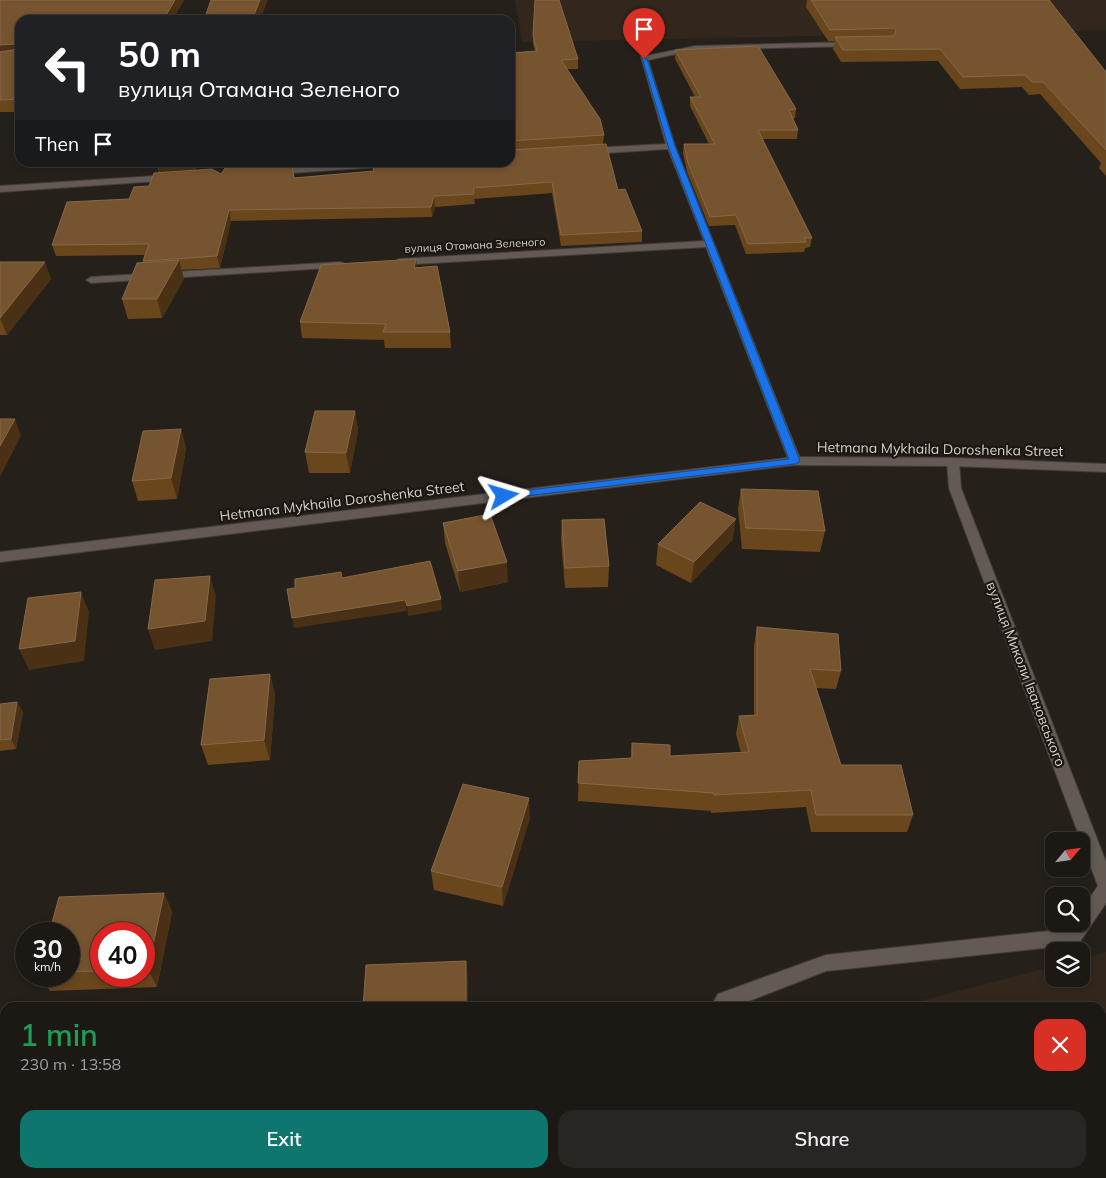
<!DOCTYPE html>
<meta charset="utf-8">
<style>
body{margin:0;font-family:Mulish,sans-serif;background:#292522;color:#f1f3f6;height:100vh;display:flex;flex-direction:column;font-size:19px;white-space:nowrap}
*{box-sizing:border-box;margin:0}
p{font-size:16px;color:#a0a0a0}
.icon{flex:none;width:28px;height:28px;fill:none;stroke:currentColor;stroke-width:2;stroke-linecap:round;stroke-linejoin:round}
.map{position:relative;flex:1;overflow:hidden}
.details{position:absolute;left:0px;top:1002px;width:1106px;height:176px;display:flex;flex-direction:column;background:#1c1814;border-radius:15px 15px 0 0;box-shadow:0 2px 8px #0003,0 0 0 1px #3a3734}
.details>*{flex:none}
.top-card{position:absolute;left:15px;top:15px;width:500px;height:152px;border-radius:15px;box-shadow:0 2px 8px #0003,0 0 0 1px #3a3734;background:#202124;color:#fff;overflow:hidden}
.needle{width:32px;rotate:61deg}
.controls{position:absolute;left:1045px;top:832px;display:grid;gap:10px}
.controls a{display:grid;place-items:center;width:45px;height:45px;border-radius:10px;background:#1c1814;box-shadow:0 2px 8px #0003,0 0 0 1px #3a3734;font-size:25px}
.speed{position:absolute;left:15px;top:922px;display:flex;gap:10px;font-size:25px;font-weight:700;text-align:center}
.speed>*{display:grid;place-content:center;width:65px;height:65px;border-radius:50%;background:#1c1814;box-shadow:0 2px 8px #0003,0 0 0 1px #3a3734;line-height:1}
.speed small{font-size:12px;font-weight:400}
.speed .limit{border:8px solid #d22;background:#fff;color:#111}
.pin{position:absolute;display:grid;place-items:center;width:42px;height:42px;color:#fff;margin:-51px -21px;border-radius:50% 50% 50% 0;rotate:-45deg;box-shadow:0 0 5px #0007}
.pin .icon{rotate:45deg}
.me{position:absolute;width:55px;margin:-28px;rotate:83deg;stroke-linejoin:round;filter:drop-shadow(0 0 4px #0008)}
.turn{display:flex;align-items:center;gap:18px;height:105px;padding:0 20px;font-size:22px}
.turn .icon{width:65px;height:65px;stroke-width:2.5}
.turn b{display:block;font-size:35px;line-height:42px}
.then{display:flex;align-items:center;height:48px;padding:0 20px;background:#0003;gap:10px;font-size:19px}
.round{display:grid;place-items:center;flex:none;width:52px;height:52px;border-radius:15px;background:#292522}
.head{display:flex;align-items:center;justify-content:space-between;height:85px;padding:0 20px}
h1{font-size:30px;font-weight:600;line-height:38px;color:#1e9e55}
.action{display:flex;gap:10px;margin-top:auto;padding:10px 20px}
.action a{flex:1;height:58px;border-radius:15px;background:#0f766e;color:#fff;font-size:20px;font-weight:600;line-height:58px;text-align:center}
.action a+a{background:#292522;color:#f1f3f6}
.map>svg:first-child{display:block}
.built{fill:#33271d}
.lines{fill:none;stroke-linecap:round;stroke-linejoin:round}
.service-casing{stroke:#433d39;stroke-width:2}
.minor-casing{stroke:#433d39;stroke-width:2}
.tertiary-casing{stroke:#433d39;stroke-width:2}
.service{fill:#625a53;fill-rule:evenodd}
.minor{fill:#625a53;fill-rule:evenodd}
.tertiary{fill:#625a53;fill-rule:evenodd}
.wall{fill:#6a461d;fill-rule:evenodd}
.shaded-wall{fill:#4a3014}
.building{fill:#765430;stroke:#856849}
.route{fill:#1a73e8;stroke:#114b97}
.labels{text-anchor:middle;stroke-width:4.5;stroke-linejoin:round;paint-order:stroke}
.far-street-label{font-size:11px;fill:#d6d1cd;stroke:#1d1611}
.street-label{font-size:14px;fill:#d6d1cd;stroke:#1d1611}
</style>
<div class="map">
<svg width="1106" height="1178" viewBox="0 0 1106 1178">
<rect width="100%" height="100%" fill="#26201a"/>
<!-- built -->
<path class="built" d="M 515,0 L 1106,0 L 1106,30 L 522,42 Z
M 1106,952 L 1106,1178 L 740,1178 L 740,1174 L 1101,1174 L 1101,1008 L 897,1007 L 1054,966 L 1054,979 L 1081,979 L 1081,959 Z"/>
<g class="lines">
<!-- service casing -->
<g class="service-casing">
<path id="service" d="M 1101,1071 L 1106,1071 L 1106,1091 L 1101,1091 Z
M 963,1174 L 983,1174 L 983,1178 L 963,1178 Z"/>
</g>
<!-- minor casing -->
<g class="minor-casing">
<path id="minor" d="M 853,42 L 856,42 L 856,46 L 695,50 L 648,60 L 675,146 L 801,461 L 799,464 L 791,464 L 789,461 L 706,247 L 399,265 L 394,262 L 399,259 L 704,241 L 668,149 L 590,154 L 586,151 L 590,148 L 666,144 L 641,57 L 695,46 Z
M 362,162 L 412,162 L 408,165 L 276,174 L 272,171 L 276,168 Z
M 170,175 L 174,178 L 173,180 L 0,192 L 0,186 Z
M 340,262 L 344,263 L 344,267 L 91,283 L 86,280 L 91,277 Z
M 953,458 L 959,462 L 961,488 L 1106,862 L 1106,903 L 1079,943 L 1073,945 L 826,971 L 731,1008 L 710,1008 L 718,994 L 826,955 L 1068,929 L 1072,924 L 1081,924 L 1081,910 L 1098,886 L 949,488 L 947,462 Z
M 553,1174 L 577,1174 L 576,1178 L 552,1178 Z
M 679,1174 L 700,1174 L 701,1178 L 680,1178 Z"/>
</g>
<!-- tertiary casing -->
<g class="tertiary-casing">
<path id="tertiary" d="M 795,457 L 953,458 L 1106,464 L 1106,472 L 953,466 L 795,465 L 0,562 L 0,552 Z"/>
</g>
<!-- service -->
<use href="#service" class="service"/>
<!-- minor -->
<use href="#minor" class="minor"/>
<!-- tertiary -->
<use href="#tertiary" class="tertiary"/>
</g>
<!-- wall -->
<path class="wall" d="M 0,0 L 184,0 L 172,20 L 20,20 L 20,112 L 0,112 Z
M 807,0 L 1049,0 L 1106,72 L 1106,176 L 1099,168 L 1101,163 L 1040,94 L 1029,95 L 1022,87 L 960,89 L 938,61 L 841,62 L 833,49 L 835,41 L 828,41 L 806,7 Z
M 533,35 L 578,59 L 578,69 L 567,69 L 604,135 L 603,145 L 618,190 L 642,231 L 642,242 L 561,246 L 552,193 L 474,199 L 475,204 L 435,207 L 432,217 L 231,221 L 220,268 L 181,270 L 184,279 L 162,318 L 128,319 L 122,299 L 143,262 L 143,261 L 145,255 L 56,256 L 52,245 L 149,186 L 159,173 L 157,162 L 199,162 L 195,170 L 221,174 L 233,168 L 232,162 L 292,162 L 294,178 L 373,171 L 372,162 L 510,162 L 510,53 L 535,51 L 533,45 Z
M 675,50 L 796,109 L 795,118 L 793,118 L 798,130 L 797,139 L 762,139 L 812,238 L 810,247 L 805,248 L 804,252 L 746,254 L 735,225 L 709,226 L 687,172 L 683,153 L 684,144 L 709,144 L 690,106 L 690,97 L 695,97 L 675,59 Z
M 0,262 L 51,279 L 7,335 L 0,335 Z
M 417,267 L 450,332 L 451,348 L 385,348 L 384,340 L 302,338 L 300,322 Z
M 355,411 L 358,431 L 350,473 L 309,473 L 305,452 Z
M 181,429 L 186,449 L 177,499 L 138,501 L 132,481 Z
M 741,489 L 825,531 L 820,552 L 742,549 L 738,509 Z
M 562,520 L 609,566 L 608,587 L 565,588 L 561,540 Z
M 443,523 L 508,582 L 460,592 L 445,543 Z
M 733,539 L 691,583 L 656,565 L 658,544 Z
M 757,627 L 841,671 L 836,689 L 816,688 L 841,765 L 913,815 L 907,832 L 811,832 L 806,807 L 711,813 L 711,811 L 578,801 L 579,761 L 631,758 L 632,743 L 670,756 L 741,753 L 736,734 L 739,716 L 754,715 L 754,645 Z
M 270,674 L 275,695 L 270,760 L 208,765 L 201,745 Z
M 0,704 L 23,712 L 16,749 L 0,751 Z
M 530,818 L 503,906 L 434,890 L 431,871 Z
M 164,893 L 172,912 L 157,987 L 50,991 L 40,976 L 69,976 L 69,934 ZM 101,934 L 144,934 L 144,976 L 101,976 Z
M 778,1174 L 909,1174 L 909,1178 L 778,1178 Z"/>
<!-- shaded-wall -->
<path class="shaded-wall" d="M 175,0 L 184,0 L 172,20 L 163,20 Z
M 260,0 L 268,0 L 260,20 L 252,20 Z
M 16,44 L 20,55 L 0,57 L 0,45 Z
M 157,162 L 199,162 L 195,170 L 160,173 Z
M 434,196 L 435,207 L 432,217 L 431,207 Z
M 229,210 L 231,221 L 220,268 L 217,256 Z
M 416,259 L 418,274 L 414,268 Z
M 179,260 L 184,279 L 162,318 L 157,299 Z
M 45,262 L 51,279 L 7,335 L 0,318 Z
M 355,411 L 358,431 L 350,473 L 346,453 Z
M 15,419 L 21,436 L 0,477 L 0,446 Z
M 181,429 L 186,449 L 177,499 L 171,478 Z
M 736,519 L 733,539 L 691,583 L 694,562 Z
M 507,562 L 508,582 L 460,592 L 458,571 Z
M 210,576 L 216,596 L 212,641 L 155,650 L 148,629 Z
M 81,592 L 89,612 L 84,661 L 29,670 L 19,649 Z
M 441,599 L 442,610 L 408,616 L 407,606 Z
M 405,600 L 407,611 L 294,628 L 292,618 Z
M 270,674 L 275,695 L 270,760 L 264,740 Z
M 17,702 L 23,712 L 16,749 L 11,739 Z
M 529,798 L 530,818 L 503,906 L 502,887 Z
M 164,893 L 172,912 L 157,987 L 148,969 Z
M 466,961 L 468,980 L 468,1008 L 466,1008 Z"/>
<!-- building -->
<path class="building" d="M 0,0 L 175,0 L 163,20 L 20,20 L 20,99 L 0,100 L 0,52 L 18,49 L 16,44 L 0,45 Z
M 211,0 L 260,0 L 252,20 L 204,20 Z
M 535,0 L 559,0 L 578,59 L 561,60 L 600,119 L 604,135 L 510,141 L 510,53 L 537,51 L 533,35 Z
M 811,0 L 1049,0 L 1106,72 L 1106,150 L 1043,82 L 1032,82 L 1025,75 L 963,77 L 940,49 L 843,50 L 835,37 L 894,36 L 896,30 L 894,28 L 830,30 Z
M 758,46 L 796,109 L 789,110 L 798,130 L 758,130 L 812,238 L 804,238 L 806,242 L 748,244 L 736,215 L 710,217 L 688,163 L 684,144 L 715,144 L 690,97 L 701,97 L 675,50 Z
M 606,144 L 618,190 L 625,189 L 642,231 L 561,235 L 552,182 L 473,188 L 474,194 L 434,196 L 431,207 L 229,210 L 217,256 L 143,261 L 149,244 L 52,245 L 67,202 L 129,199 L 134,187 L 149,186 L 154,173 L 212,169 L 221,174 L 225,168 L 292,164 L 294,178 L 374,171 L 372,162 L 510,162 L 510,150 Z
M 416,259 L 414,268 L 437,266 L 450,332 L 383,332 L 386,324 L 300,322 L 321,265 Z
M 179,260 L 157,299 L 122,299 L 137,263 Z
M 0,262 L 45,262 L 0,318 Z
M 315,411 L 355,411 L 346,453 L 305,452 Z
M 0,419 L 15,419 L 0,446 Z
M 181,429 L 171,478 L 132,481 L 143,431 Z
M 741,489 L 818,491 L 825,531 L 746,528 Z
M 700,502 L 736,519 L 694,562 L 658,544 Z
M 490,514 L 507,562 L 458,571 L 443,523 Z
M 604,519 L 609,566 L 565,568 L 562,520 Z
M 430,561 L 441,599 L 407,606 L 405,600 L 292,618 L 287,589 L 295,588 L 295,579 L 341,572 L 342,578 Z
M 210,576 L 205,621 L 148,629 L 155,580 Z
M 81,592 L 75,641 L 19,649 L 28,598 Z
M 757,627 L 838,634 L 841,671 L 810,669 L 841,765 L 901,765 L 913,815 L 816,815 L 811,790 L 714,795 L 713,793 L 578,783 L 579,761 L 632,758 L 632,743 L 670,745 L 670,756 L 749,752 L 739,716 L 757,715 Z
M 270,674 L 264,740 L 201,745 L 210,679 Z
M 17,702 L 11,739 L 0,740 L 0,704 Z
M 463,784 L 529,798 L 502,887 L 431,871 Z
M 164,893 L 148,969 L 144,969 L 144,934 L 101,934 L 101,971 L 69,972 L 69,934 L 49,934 L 59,897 Z
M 466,961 L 466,1008 L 363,1008 L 366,965 Z
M 787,1174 L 909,1174 L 909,1178 L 788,1178 Z"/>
<!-- route -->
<path class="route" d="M 642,58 L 647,59 L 675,146 L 800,461 L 795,464 L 501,499 L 501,494 L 504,493 L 789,459 L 668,146 Z"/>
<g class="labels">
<!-- far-street labels -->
<g class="far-street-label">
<text transform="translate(475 245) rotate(-3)" y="4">вулиця Отамана Зеленого</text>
</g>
<!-- street labels -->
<g class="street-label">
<text transform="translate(940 449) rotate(1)" y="5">Hetmana Mykhaila Doroshenka Street</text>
<text transform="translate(342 501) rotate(-7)" y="5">Hetmana Mykhaila Doroshenka Street</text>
<text transform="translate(1026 674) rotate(69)" y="5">вулиця Миколи Івановського</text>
</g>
</g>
</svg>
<div class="controls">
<a><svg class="needle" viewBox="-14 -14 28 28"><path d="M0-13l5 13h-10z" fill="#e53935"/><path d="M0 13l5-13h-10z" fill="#a0a0a0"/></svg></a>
<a><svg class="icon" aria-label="search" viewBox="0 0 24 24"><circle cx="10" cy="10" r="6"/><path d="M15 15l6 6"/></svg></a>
<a><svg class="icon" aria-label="layers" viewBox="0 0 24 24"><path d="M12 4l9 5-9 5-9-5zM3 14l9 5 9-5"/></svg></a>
</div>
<div class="speed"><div>30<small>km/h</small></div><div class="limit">40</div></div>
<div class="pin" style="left:644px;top:59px;background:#d93025"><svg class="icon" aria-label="arrive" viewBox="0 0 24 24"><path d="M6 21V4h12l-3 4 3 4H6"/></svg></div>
<svg class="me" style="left:504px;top:496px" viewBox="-20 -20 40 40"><path d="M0-17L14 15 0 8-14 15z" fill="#1a73e8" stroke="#fff" stroke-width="4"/></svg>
<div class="top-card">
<div class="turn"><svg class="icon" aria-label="left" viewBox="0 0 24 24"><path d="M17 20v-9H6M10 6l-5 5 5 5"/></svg><div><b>50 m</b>вулиця Отамана Зеленого</div></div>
<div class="then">Then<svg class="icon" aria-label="arrive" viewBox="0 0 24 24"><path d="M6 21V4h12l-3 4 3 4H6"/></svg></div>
</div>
<section class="details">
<div class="head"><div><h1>1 min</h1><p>230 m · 13:58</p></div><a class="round" style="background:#d93025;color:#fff"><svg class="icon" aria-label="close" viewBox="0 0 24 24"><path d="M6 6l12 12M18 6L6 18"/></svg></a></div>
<div class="action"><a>Exit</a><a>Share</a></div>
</section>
</div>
